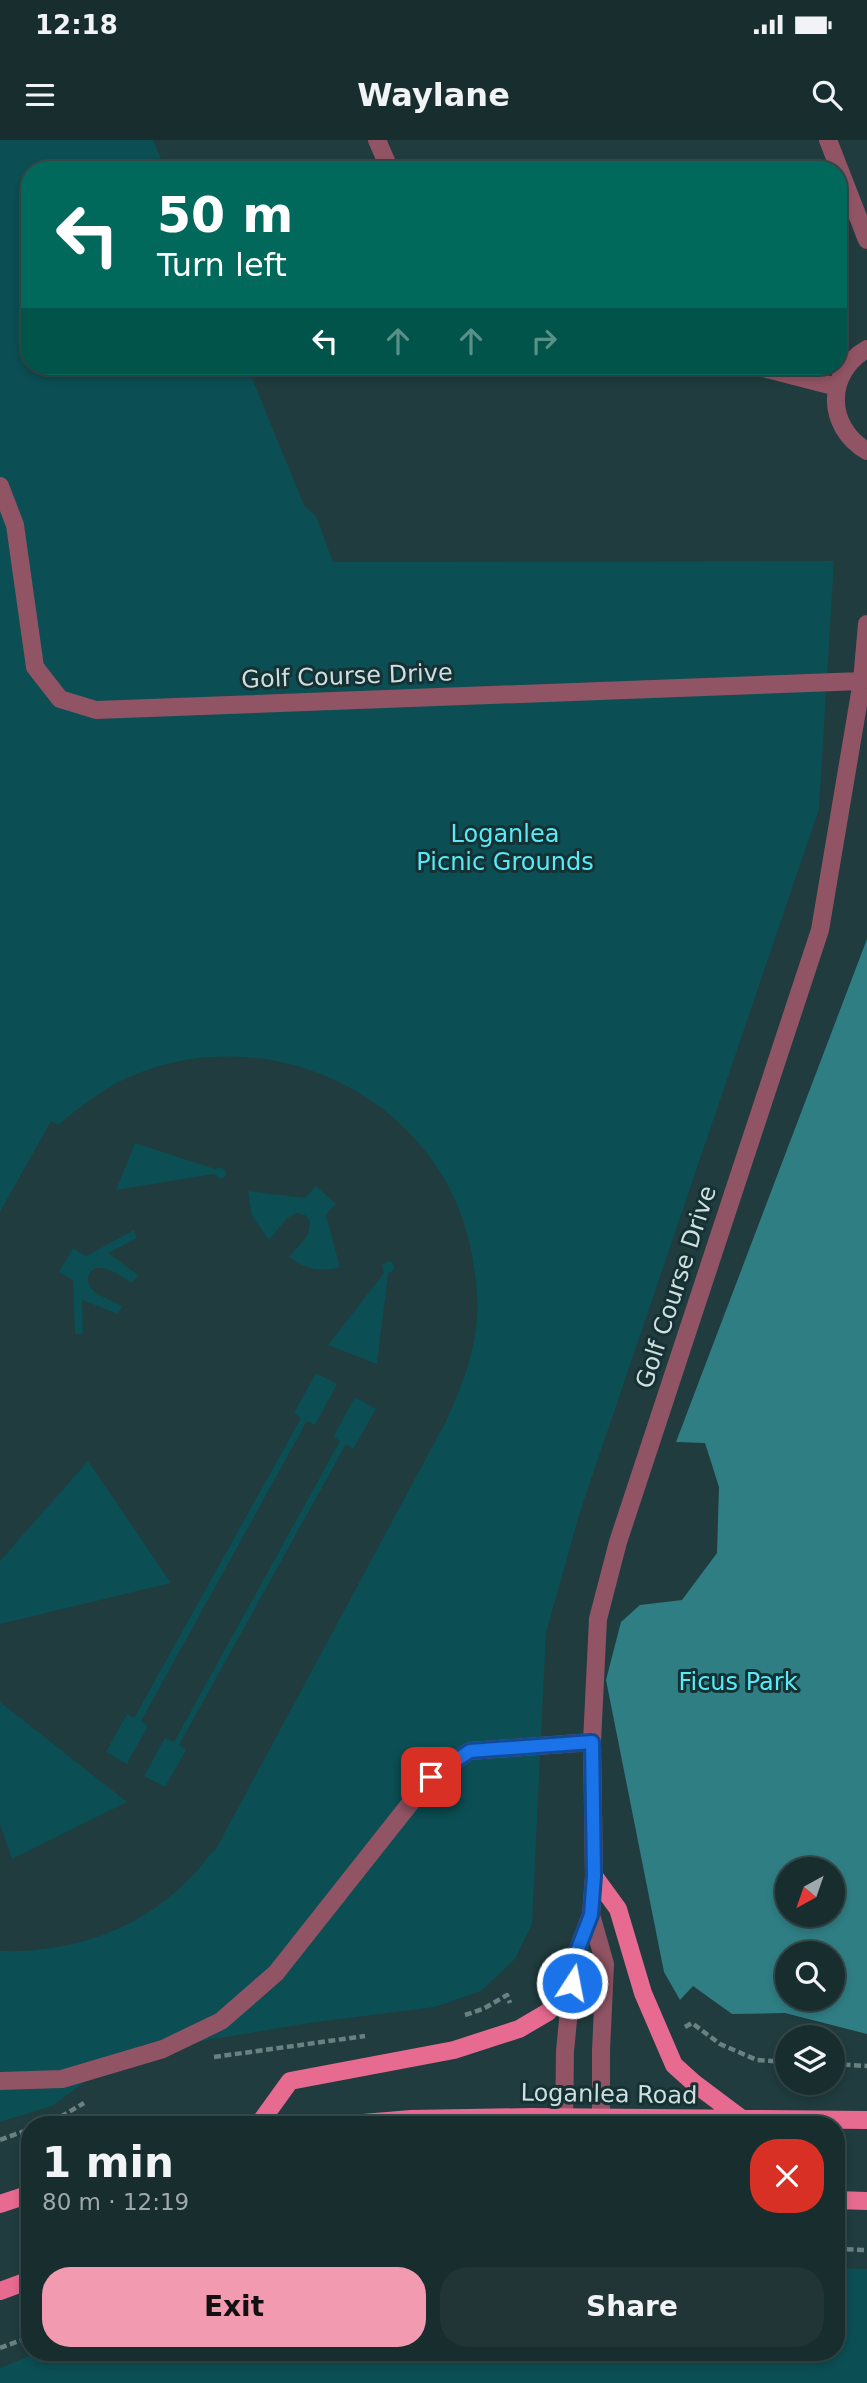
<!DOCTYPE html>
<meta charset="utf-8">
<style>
body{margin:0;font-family:"DejaVu Sans",sans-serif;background:#213536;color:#f1f3f6;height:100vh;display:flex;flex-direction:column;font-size:26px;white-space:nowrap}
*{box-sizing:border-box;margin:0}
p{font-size:23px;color:#9fa8aa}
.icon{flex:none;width:38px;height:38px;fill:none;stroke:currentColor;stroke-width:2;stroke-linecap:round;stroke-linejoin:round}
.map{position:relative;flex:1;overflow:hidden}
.drawer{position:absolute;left:21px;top:1976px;width:824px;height:245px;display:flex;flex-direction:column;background:#182d2e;border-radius:28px;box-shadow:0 4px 10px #0003,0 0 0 2px #36494a}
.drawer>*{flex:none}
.banner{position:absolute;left:21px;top:21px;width:826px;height:214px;border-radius:28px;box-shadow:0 4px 10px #0003,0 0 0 2px #36494a;background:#00695c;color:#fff;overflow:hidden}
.needle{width:46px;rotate:220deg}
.fabs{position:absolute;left:775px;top:1717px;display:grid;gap:14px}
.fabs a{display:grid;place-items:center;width:70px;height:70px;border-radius:50%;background:#182d2e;box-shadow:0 4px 10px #0003,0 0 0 2px #36494a;font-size:35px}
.pin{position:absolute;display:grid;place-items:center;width:60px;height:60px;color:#fff;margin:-30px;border-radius:14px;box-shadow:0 4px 10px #0006}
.me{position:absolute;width:77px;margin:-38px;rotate:11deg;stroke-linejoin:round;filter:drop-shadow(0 0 5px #0008)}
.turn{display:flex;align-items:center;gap:24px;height:147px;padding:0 21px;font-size:32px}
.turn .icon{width:91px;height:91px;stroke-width:2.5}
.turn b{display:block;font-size:49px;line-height:60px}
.lanes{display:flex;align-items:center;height:66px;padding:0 21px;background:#0003;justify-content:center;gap:35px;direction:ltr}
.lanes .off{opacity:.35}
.round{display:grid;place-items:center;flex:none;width:74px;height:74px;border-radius:28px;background:#213536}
.overview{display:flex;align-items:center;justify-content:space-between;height:119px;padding:0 21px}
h1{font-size:42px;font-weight:700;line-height:52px}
.cta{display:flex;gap:14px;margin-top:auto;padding:14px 21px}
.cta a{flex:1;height:80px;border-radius:28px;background:#f29ab0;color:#111;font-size:28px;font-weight:700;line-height:80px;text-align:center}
.cta a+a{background:#213536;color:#f1f3f6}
.status{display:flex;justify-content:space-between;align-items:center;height:49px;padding:0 35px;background:#182d2e;direction:ltr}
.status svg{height:19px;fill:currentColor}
header{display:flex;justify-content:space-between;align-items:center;height:91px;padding:0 21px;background:#182d2e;font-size:32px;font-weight:700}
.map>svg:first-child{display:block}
.green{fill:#0b4e53}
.forest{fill:#2f7e84;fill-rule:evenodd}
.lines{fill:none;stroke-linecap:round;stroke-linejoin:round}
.path{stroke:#6a8182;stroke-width:4.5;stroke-dasharray:7 3.5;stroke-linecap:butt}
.minor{stroke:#915464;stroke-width:18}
.major{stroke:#e76a90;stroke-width:18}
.route-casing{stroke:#114b97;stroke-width:18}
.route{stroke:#1a73e8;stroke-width:12}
.labels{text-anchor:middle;stroke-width:6;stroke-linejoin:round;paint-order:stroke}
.street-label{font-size:24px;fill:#cfdfe0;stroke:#163134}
.park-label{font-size:24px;fill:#56ebf7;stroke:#163134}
</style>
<div class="status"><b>12:18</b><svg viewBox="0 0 49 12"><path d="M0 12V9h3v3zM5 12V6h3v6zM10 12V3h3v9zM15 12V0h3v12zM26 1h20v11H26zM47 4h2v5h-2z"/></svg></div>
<header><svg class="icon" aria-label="menu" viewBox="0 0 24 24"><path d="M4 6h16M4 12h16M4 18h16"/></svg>Waylane<svg class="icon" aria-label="search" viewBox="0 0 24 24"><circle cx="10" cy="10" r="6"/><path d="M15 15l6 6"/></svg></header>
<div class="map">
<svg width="867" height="2243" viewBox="0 0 867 2243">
<rect width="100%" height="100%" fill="#203c3e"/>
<!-- green -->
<path class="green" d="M 0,0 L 153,0 L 166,30 L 30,30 L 30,226 L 247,226 L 304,365 L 316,376 L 333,422 L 834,421 L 819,669 L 580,1372 L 546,1493 L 532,1784 L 515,1819 L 481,1851 L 435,1867 L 309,1883 L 196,1902 L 95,1935 L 52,1966 L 0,1982 L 0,1811 C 68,1813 135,1792 184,1744 C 196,1733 206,1719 217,1707 L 445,1283 C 464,1243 480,1200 477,1156 C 475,1116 465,1075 445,1040 C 382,931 241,886 127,938 C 102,949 79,968 58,985 L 51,981 L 0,1072 Z
M 135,1003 L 215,1029 L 219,1027 L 224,1029 L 226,1033 L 225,1037 L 220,1039 L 214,1034 L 116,1050 Z
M 316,1046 L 336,1064 L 326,1075 L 340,1127 C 320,1133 306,1129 289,1117 L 308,1095 L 310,1082 L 305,1075 L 297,1073 L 287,1078 L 269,1100 L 252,1076 L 248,1051 L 305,1058 Z
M 134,1090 L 137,1098 L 108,1113 L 138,1135 L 132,1143 C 123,1138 112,1129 102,1128 C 89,1126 83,1141 93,1150 C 100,1157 113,1161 122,1166 L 118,1174 L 82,1160 L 83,1194 L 75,1194 L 73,1140 L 59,1132 L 73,1108 L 86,1116 Z
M 389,1121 L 392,1122 L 395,1129 L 388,1134 L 377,1224 L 328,1205 L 384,1133 L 382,1125 Z
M 316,1233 L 337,1244 L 315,1285 L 307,1281 L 141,1581 L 148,1586 L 127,1624 L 106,1612 L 127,1574 L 134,1578 L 301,1278 L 294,1273 Z
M 355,1257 L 376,1269 L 353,1309 L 346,1304 L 179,1605 L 186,1610 L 165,1647 L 144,1636 L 165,1598 L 174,1602 L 340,1301 L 333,1297 Z
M 88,1321 L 171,1443 L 0,1484 L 0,1421 Z
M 0,1562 L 127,1662 L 12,1719 L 0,1684 Z
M 837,2128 L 867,2129 L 867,2243 L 0,2243 L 0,2228 L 39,2212 L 836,2212 Z"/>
<!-- forest -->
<path class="forest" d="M 867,799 L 867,1894 L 785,1873 L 732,1874 L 693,1846 L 680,1860 L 664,1832 L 606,1540 L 621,1482 L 640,1465 L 682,1460 L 717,1413 L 719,1347 L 705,1303 L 676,1302 ZM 788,1729 L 833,1729 L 833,1774 L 788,1774 ZM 788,1813 L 833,1813 L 833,1858 L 788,1858 Z"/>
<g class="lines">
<!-- path -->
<path class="path" d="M 465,1875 L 483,1869 L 507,1855 L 510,1863
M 685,1887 L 692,1883 L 720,1904 L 757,1920 L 788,1922
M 214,1917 L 365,1896
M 833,1924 L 867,1926
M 41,1984 L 62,1976 L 84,1963
M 0,2000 L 30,1989
M 836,2109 L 867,2110
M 0,2208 L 30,2197"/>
<!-- minor -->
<path class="minor" d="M 377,0 L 390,30
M 828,0 L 867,100
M 867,209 C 825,233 826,287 867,311
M 755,226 L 837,247
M 0,346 L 15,385 L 35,527 L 60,559 L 96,570 L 862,541
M 591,1775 L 605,1824 L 601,1911 L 601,1984
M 0,1941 L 62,1939 L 163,1909 L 221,1881 L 276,1833 L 431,1637 L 470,1611 L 592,1602
M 564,1984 L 565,1911 L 574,1819 L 591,1775 L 594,1736 L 592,1602 L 598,1479 L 618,1402 L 820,790 L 862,541 L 867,484"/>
<!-- major -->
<path class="major" d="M 594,1736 L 618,1769 L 643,1853 L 674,1925 L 694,1943 L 742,1979
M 259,1984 L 290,1941 L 454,1910 L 519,1889 L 548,1872 L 572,1843
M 351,1984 L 411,1979 L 531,1977 L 867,1980
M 836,2060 L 867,2061
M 0,2064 L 30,2054
M 0,2151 L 30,2140"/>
</g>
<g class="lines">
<!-- route casing -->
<g class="route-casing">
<path id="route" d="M 431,1637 L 470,1611 L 592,1602 L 594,1736 L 591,1775 L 574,1819 L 572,1843"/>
</g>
<!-- route -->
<use href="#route" class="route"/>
</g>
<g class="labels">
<!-- street labels -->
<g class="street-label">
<text transform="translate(347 536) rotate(-2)" y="8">Golf Course Drive</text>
<text transform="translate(676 1147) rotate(-72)" y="8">Golf Course Drive</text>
<text transform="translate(609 1954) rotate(1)" y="8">Loganlea Road</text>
</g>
<!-- park labels -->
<g class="park-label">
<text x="505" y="702">Loganlea<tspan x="505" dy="28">Picnic Grounds</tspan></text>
<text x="738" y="1550">Ficus Park</text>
</g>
</g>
</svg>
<div class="fabs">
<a><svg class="needle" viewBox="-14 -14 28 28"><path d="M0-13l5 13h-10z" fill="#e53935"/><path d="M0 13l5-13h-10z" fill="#9fa8aa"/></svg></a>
<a><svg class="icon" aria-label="search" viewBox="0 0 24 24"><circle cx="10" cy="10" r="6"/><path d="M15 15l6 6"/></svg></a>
<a><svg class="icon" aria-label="layers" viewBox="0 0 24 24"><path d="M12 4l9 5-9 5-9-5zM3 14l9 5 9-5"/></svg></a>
</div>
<div class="pin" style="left:431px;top:1637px;background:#d93025"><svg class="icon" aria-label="arrive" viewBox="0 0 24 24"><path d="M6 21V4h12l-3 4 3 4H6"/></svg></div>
<svg class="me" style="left:572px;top:1843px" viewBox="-20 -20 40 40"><circle r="17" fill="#1a73e8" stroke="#fff" stroke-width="3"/><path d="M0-11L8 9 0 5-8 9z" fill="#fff"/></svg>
<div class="banner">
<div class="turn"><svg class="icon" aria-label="left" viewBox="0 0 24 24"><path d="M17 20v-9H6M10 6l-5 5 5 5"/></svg><div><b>50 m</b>Turn left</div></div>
<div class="lanes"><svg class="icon" aria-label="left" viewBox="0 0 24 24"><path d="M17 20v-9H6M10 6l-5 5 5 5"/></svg><svg class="icon off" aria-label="ahead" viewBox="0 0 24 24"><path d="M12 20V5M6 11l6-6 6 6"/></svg><svg class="icon off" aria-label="ahead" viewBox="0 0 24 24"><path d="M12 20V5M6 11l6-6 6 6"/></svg><svg class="icon off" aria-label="right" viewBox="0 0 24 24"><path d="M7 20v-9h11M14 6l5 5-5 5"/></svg></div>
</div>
<section class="drawer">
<div class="overview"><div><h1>1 min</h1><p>80 m · 12:19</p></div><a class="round" style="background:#d93025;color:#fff"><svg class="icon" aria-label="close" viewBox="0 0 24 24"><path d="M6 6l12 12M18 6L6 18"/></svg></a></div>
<div class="cta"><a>Exit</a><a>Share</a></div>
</section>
</div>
